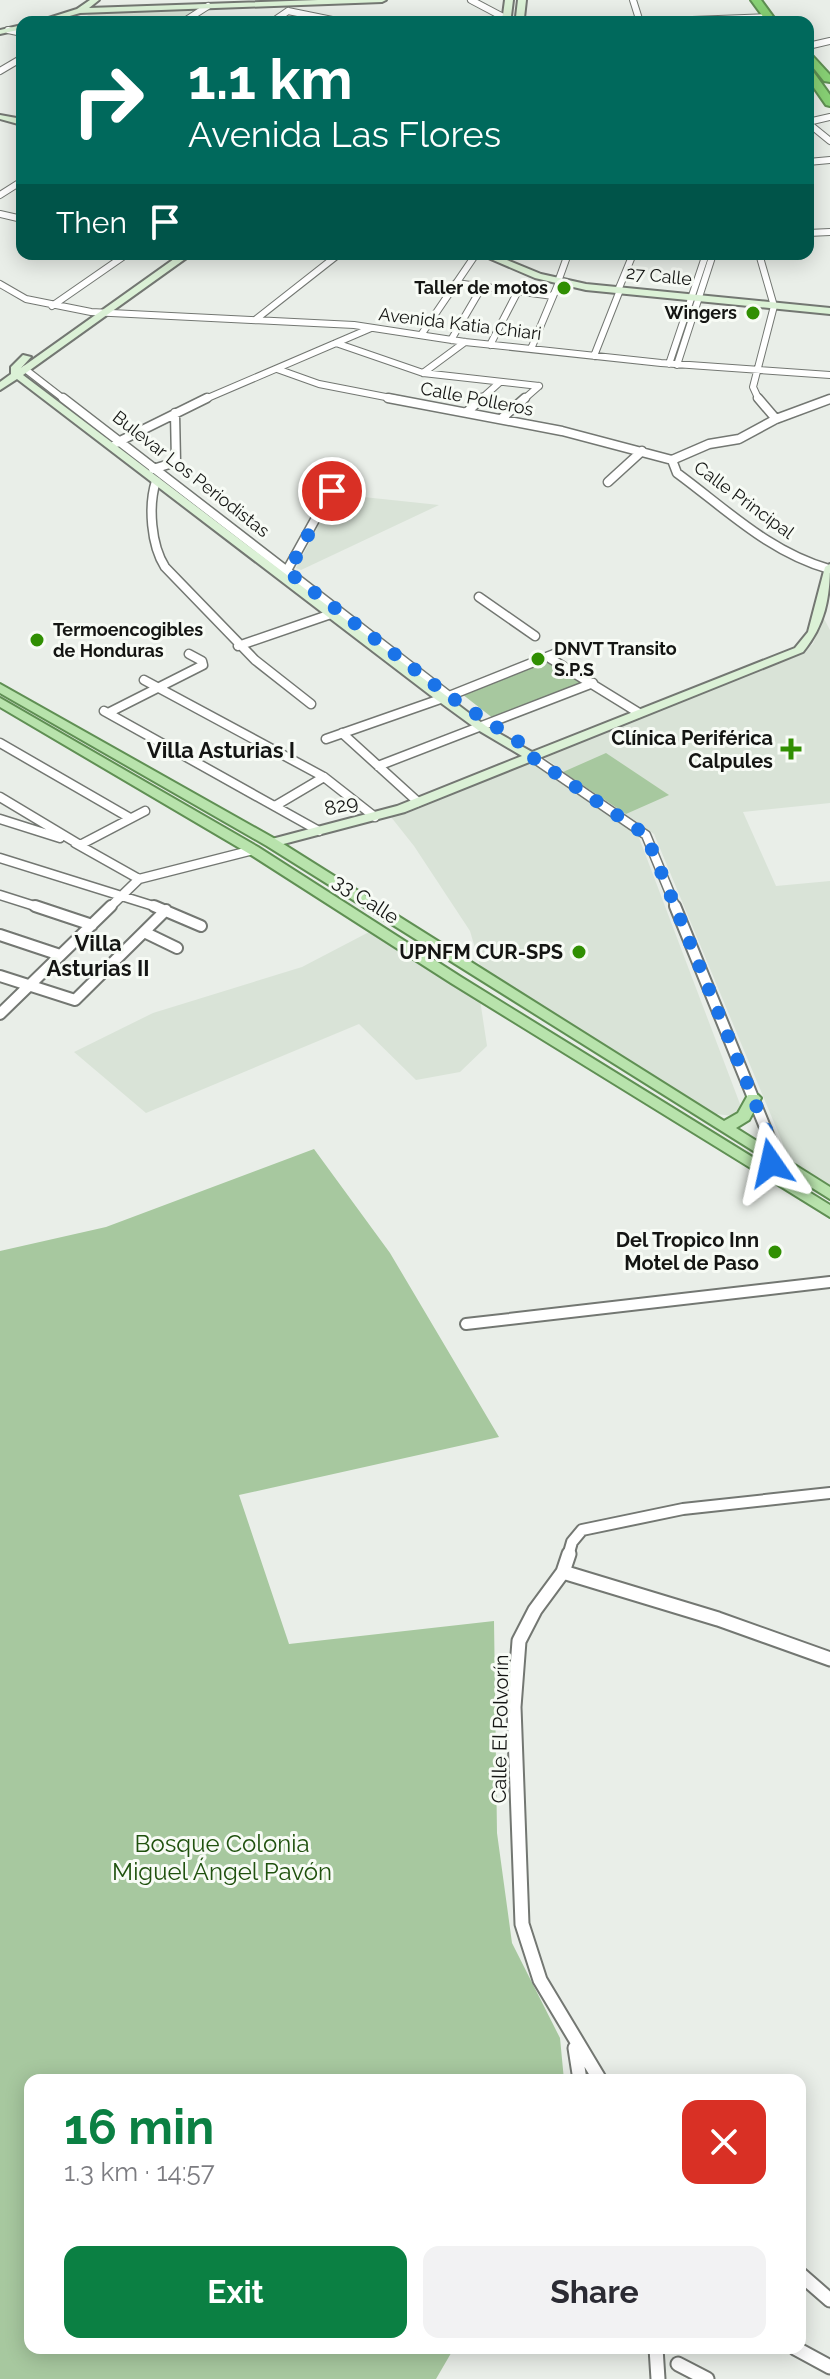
<!DOCTYPE html>
<meta charset="utf-8">
<style>
body{margin:0;font-family:Raleway,sans-serif;background:#f2f2f3;color:#2b2b33;height:100vh;display:flex;flex-direction:column;font-size:30px;white-space:nowrap}
*{box-sizing:border-box;margin:0}
p{font-size:26px;color:#7c7c81}
.icon{flex:none;width:44px;height:44px;fill:none;stroke:currentColor;stroke-width:2;stroke-linecap:round;stroke-linejoin:round}
.map{position:relative;flex:1;overflow:hidden}
.drawer{position:absolute;left:24px;top:2074px;width:782px;height:280px;display:flex;flex-direction:column;background:#fff;border-radius:16px;box-shadow:0 4px 20px #0003}
.drawer>*{flex:none}
.top-card{position:absolute;left:16px;top:16px;width:798px;height:244px;border-radius:16px;box-shadow:0 4px 20px #0003;background:#00695c;color:#fff;overflow:hidden}
.pin{position:absolute;display:grid;place-items:center;width:68px;height:68px;color:#fff;margin:-34px;border:4px solid #fff;border-radius:50%;box-shadow:0 2px 8px #0007}
.me{position:absolute;width:88px;margin:-44px;rotate:349deg;stroke-linejoin:round;filter:drop-shadow(0 0 6px #0008)}
.turn{display:flex;align-items:center;gap:28px;height:168px;padding:0 40px;font-size:36px}
.turn .icon{width:104px;height:104px;stroke-width:2.5}
.turn b{display:block;font-size:56px;line-height:68px}
.then{display:flex;align-items:center;height:76px;padding:0 40px;background:#0003;gap:16px;font-size:30px}
.round{display:grid;place-items:center;flex:none;width:84px;height:84px;border-radius:16px;background:#f2f2f3}
.overview{display:flex;align-items:center;justify-content:space-between;height:136px;padding:0 40px}
h1{font-size:48px;font-weight:700;line-height:60px;color:#0b8043}
.button{display:flex;gap:16px;margin-top:auto;padding:16px 40px}
.button a{flex:1;height:92px;border-radius:16px;background:#0b8043;color:#fff;font-size:32px;font-weight:700;line-height:92px;text-align:center}
.button a+a{background:#f2f2f3;color:#2b2b33}
.map>svg:first-child{display:block}
.built{fill:#d9e3d7}
.green{fill:#a7c89f}
.lines{fill:none;stroke-linecap:round;stroke-linejoin:round}
.street-far3-casing{stroke:#737772;stroke-width:8}
.street-far2-casing{stroke:#737772;stroke-width:11}
.street-far1-casing{stroke:#737772;stroke-width:14}
.street-casing{stroke:#737772;stroke-width:17}
.secondary-casing{stroke:#737772;stroke-width:4}
.primary-casing{stroke:#5f8f53;stroke-width:4}
.highway-casing{stroke:#5f8f53;stroke-width:4}
.street-far3{stroke:#fff;stroke-width:6}
.street-far2{stroke:#fff;stroke-width:8}
.street-far1{stroke:#fff;stroke-width:10}
.street{stroke:#fff;stroke-width:13}
.secondary{fill:#dbf1d6;fill-rule:evenodd}
.primary{fill:#b8e3ac;fill-rule:evenodd}
.highway{fill:#88d175;fill-rule:evenodd}
.route{stroke:#1a73e8;stroke-width:14;stroke-dasharray:0 25.2}
.poi-dot{fill:#308f02;stroke:#f7fbf5;stroke-width:3}
.labels{text-anchor:middle;stroke-width:6;stroke-linejoin:round;paint-order:stroke}
.far-street-label{font-size:18px;fill:#141513;stroke:#f7fbf5}
.far-poi-label{font-size:18px;font-weight:bold;fill:#141513;stroke:#f7fbf5;text-anchor:end}
.poi-label{font-size:20px;font-weight:bold;fill:#141513;stroke:#f7fbf5;text-anchor:end}
.street-label{font-size:20px;fill:#141513;stroke:#f7fbf5}
.neighbourhood-label{font-size:22px;font-weight:bold;fill:#141513;stroke:#f7fbf5}
.near-park-label{font-size:24px;fill:#1f510e;stroke:#f7fbf5}
</style>
<div class="map">
<svg width="830" height="2379" viewBox="0 0 830 2379">
<rect width="100%" height="100%" fill="#e9eee8"/>
<!-- built -->
<path class="built" d="M 204,8 L 181,22 L 77,22 L 95,11 Z
M 335,494 L 439,505 L 301,570 L 296,568 Z
M 823,617 L 830,630 L 830,803 L 743,812 L 776,886 L 830,881 L 830,1186 L 790,1161 L 654,834 L 542,756 L 789,659 L 813,644 Z
M 532,762 L 638,835 L 740,1104 L 740,1112 L 734,1116 L 715,1114 L 482,972 L 470,931 L 414,846 L 391,817 Z
M 371,931 L 479,993 L 487,1046 L 460,1072 L 416,1080 L 359,1024 L 146,1113 L 74,1052 L 153,1013 L 302,967 Z"/>
<!-- green -->
<path class="green" d="M 547,660 L 585,681 L 494,719 L 462,694 Z
M 606,753 L 669,795 L 626,814 L 563,772 Z
M 314,1149 L 390,1253 L 499,1437 L 239,1495 L 289,1644 L 494,1621 L 497,1833 L 512,1943 L 560,2038 L 564,2080 L 30,2080 L 30,2348 L 454,2348 L 436,2379 L 0,2379 L 0,1251 L 106,1227 Z"/>
<g class="lines">
<!-- street-far3 casing -->
<g class="street-far3-casing">
<path id="street-far3" d="M 471,0 L 505,18
M 633,0 L 640,22
M 288,11 L 342,22
M 183,22 L 208,6
M 272,22 L 288,11
M 640,22 L 769,17
M 8,30 L 22,33
M 808,46 L 830,41
M 0,71 L 22,58
M 808,122 L 830,117
M 808,123 L 830,141
M 808,162 L 830,160
M 0,195 L 22,181
M 0,214 L 22,219
M 808,233 L 830,232
M 170,254 L 182,257
M 759,254 L 774,306 L 753,387 L 759,400
M 559,279 L 568,254
M 456,283 L 553,296
M 0,284 L 26,299 L 91,312 L 354,325 L 465,342 L 661,363 L 830,375
M 619,288 L 633,254
M 52,306 L 127,254
M 255,320 L 339,254
M 421,335 L 476,254
M 451,340 L 482,287
M 336,343 L 423,373 L 539,386
M 490,345 L 518,291
M 531,349 L 559,282
M 594,356 L 620,290
M 669,364 L 706,254
M 677,365 L 713,254
M 25,369 L 65,400
M 277,369 L 319,384 L 401,400
M 423,373 L 465,342
M 203,400 L 371,328
M 480,400 L 500,382
M 523,400 L 539,386
M 827,400 L 830,399"/>
</g>
<!-- street-far2 casing -->
<g class="street-far2-casing">
<path id="street-far2" d="M 63,398 L 449,696
M 388,398 L 562,431 L 672,460
M 758,398 L 776,419
M 467,412 L 482,398
M 501,419 L 525,398
M 116,443 L 207,398
M 672,460 L 677,473 C 726,509 769,552 829,569
M 672,460 L 709,444 L 739,439 L 776,419 L 830,399
M 153,469 L 176,462 L 175,413
M 156,481 C 148,506 151,545 165,567 L 255,660 L 311,704
M 608,482 L 642,451
M 285,574 L 344,467
M 479,597 L 535,636
M 238,646 L 331,614
M 548,657 L 639,713
M 144,680 L 324,777 L 375,817
M 104,711 L 319,831
M 108,713 L 203,665 L 202,661 L 189,654
M 342,733 L 418,802
M 326,739 L 449,696 L 564,650
M 0,743 L 130,818
M 532,757 L 646,835 L 676,908
M 378,766 L 593,683
M 0,797 L 80,845 L 145,811
M 275,806 L 324,777
M 0,819 L 60,838
M 75,843 L 139,879
M 0,858 L 160,908
M 0,895 L 41,908
M 109,908 L 139,879 L 253,850"/>
</g>
<!-- street-far1 casing -->
<g class="street-far1-casing">
<path id="street-far1" d="M 35,906 L 92,925
M 154,906 L 201,926
M 675,906 L 771,1142 L 774,1157
M 144,932 L 177,948
M 0,935 L 60,955
M 0,976 L 75,1000 L 166,910
M 0,1014 L 111,906
M 466,1324 L 830,1282
M 568,1556 L 572,1542 L 582,1530 L 683,1509 L 830,1493"/>
</g>
<!-- street casing -->
<g class="street-casing">
<path id="street" d="M 569,1554 L 563,1572 L 535,1610 L 519,1641 L 514,1707 L 522,1924 L 540,1980 L 600,2080
M 563,1572 L 718,1619 L 830,1659
M 575,2048 L 580,2080
M 800,2274 L 830,2300
M 656,2348 L 658,2379
M 795,2348 L 830,2367
M 678,2364 L 707,2379"/>
</g>
<!-- secondary casing -->
<g class="secondary-casing">
<path id="secondary" d="M 90,0 L 99,0 L 89,8 L 318,0 L 386,0 L 382,2 L 80,13 L 49,22 L 36,22 L 77,9 Z
M 505,0 L 513,0 L 511,16 L 505,22 L 496,22 L 503,15 Z
M 518,0 L 526,0 L 524,18 L 520,22 L 512,22 L 516,17 Z
M 22,25 L 22,29 L 0,34 L 0,30 Z
M 0,115 L 22,119 L 22,125 L 0,119 Z
M 181,254 L 192,254 L 23,375 L 486,726 L 532,752 L 795,648 L 808,632 L 825,567 L 830,564 C 830,598 825,625 803,652 L 405,812 L 272,847 L 268,846 L 266,843 L 268,840 L 397,806 L 522,756 L 478,730 L 430,695 L 17,379 L 0,390 L 0,382 L 11,374 L 11,367 L 23,355 L 31,357 L 21,368 Z
M 479,254 L 492,254 L 541,274 L 586,284 L 830,308 L 830,314 L 586,290 L 535,278 Z"/>
</g>
<!-- primary casing -->
<g class="primary-casing">
<path id="primary" d="M 0,684 L 277,840 L 724,1121 L 738,1113 L 748,1095 L 758,1095 L 761,1098 L 749,1120 L 736,1128 L 830,1187 L 830,1199 L 267,846 L 0,693 Z
M 0,698 L 258,847 L 461,977 L 830,1205 L 830,1217 L 451,983 L 248,853 L 0,707 Z"/>
</g>
<!-- highway casing -->
<g class="highway-casing">
<path id="highway" d="M 751,0 L 761,0 L 777,22 L 767,22 Z
M 808,51 L 830,75 L 830,82 L 824,81 L 808,61 Z
M 808,69 L 812,70 L 830,95 L 830,106 L 826,105 L 808,79 Z"/>
</g>
<!-- street-far3 -->
<use href="#street-far3" class="street-far3"/>
<!-- street-far2 -->
<use href="#street-far2" class="street-far2"/>
<!-- street-far1 -->
<use href="#street-far1" class="street-far1"/>
<!-- street -->
<use href="#street" class="street"/>
<!-- secondary -->
<use href="#secondary" class="secondary"/>
<!-- primary -->
<use href="#primary" class="primary"/>
<!-- highway -->
<use href="#highway" class="highway"/>
</g>
<g class="lines">
<!-- route -->
<path class="route" d="M 332,491 L 288,572 L 449,696 L 531,750 L 532,757 L 646,835 L 771,1142 L 774,1157 L 771,1163"/>
</g>
<!-- markers -->
<g class="poi-dot">
<circle cx="564" cy="288" r="8"/>
<circle cx="753" cy="313" r="8"/>
<circle cx="37" cy="640" r="8"/>
<circle cx="538" cy="659" r="8"/>
<path d="M787 737h8v8h8v8h-8v8h-8v-8h-8v-8h8z"/>
<circle cx="579" cy="952" r="8"/>
<circle cx="775" cy="1252" r="8"/>
</g>
<g class="labels">
<!-- far-street labels -->
<g class="far-street-label">
<text transform="translate(659 276) rotate(6)" y="6">27 Calle</text>
<text transform="translate(460 324) rotate(7)" y="6">Avenida Katia Chiari</text>
<text transform="translate(477 399) rotate(11)" y="6">Calle Polleros</text>
<text transform="translate(191 474) rotate(38)" y="6">Bulevar Los Periodistas</text>
<text transform="translate(744 500) rotate(36)" y="6">Calle Principal</text>
</g>
<!-- far-poi labels -->
<g class="far-poi-label">
<text x="548" y="294">Taller de motos</text>
<text x="737" y="319">Wingers</text>
<text x="53" y="636" text-anchor="start">Termoencogibles<tspan x="53" dy="21">de Honduras</tspan></text>
<text x="554" y="655" text-anchor="start">DNVT Transito<tspan x="554" dy="21">S.P.S</tspan></text>
</g>
<!-- poi labels -->
<g class="poi-label">
<text x="773" y="745">Clínica Periférica<tspan x="773" dy="23">Calpules</tspan></text>
<text x="563" y="959">UPNFM CUR-SPS</text>
<text x="759" y="1247">Del Tropico Inn<tspan x="759" dy="23">Motel de Paso</tspan></text>
</g>
<!-- street labels -->
<g class="street-label">
<text transform="translate(341 805) rotate(-13)" y="7">829</text>
<text transform="translate(366 899) rotate(33)" y="7">33 Calle</text>
<text transform="translate(500 1729) rotate(-89)" y="7">Calle El Polvorín</text>
</g>
<!-- neighbourhood labels -->
<g class="neighbourhood-label">
<text x="221" y="758">Villa Asturias I</text>
<text x="98" y="951">Villa<tspan x="98" dy="25">Asturias II</tspan></text>
</g>
<!-- near-park labels -->
<g class="near-park-label">
<text x="222" y="1852">Bosque Colonia<tspan x="222" dy="28">Miguel Ángel Pavón</tspan></text>
</g>
</g>
</svg>
<div class="pin" style="left:332px;top:491px;background:#d93025"><svg class="icon" aria-label="arrive" viewBox="0 0 24 24"><path d="M6 21V4h12l-3 4 3 4H6"/></svg></div>
<svg class="me" style="left:771px;top:1163px" viewBox="-20 -20 40 40"><path d="M0-17L14 15 0 8-14 15z" fill="#1a73e8" stroke="#fff" stroke-width="4"/></svg>
<div class="top-card">
<div class="turn"><svg class="icon" aria-label="right" viewBox="0 0 24 24"><path d="M7 20v-9h11M14 6l5 5-5 5"/></svg><div><b>1.1 km</b>Avenida Las Flores</div></div>
<div class="then">Then<svg class="icon" aria-label="arrive" viewBox="0 0 24 24"><path d="M6 21V4h12l-3 4 3 4H6"/></svg></div>
</div>
<section class="drawer">
<div class="overview"><div><h1>16 min</h1><p>1.3 km · 14:57</p></div><a class="round" style="background:#d93025;color:#fff"><svg class="icon" aria-label="close" viewBox="0 0 24 24"><path d="M6 6l12 12M18 6L6 18"/></svg></a></div>
<div class="button"><a>Exit</a><a>Share</a></div>
</section>
</div>
